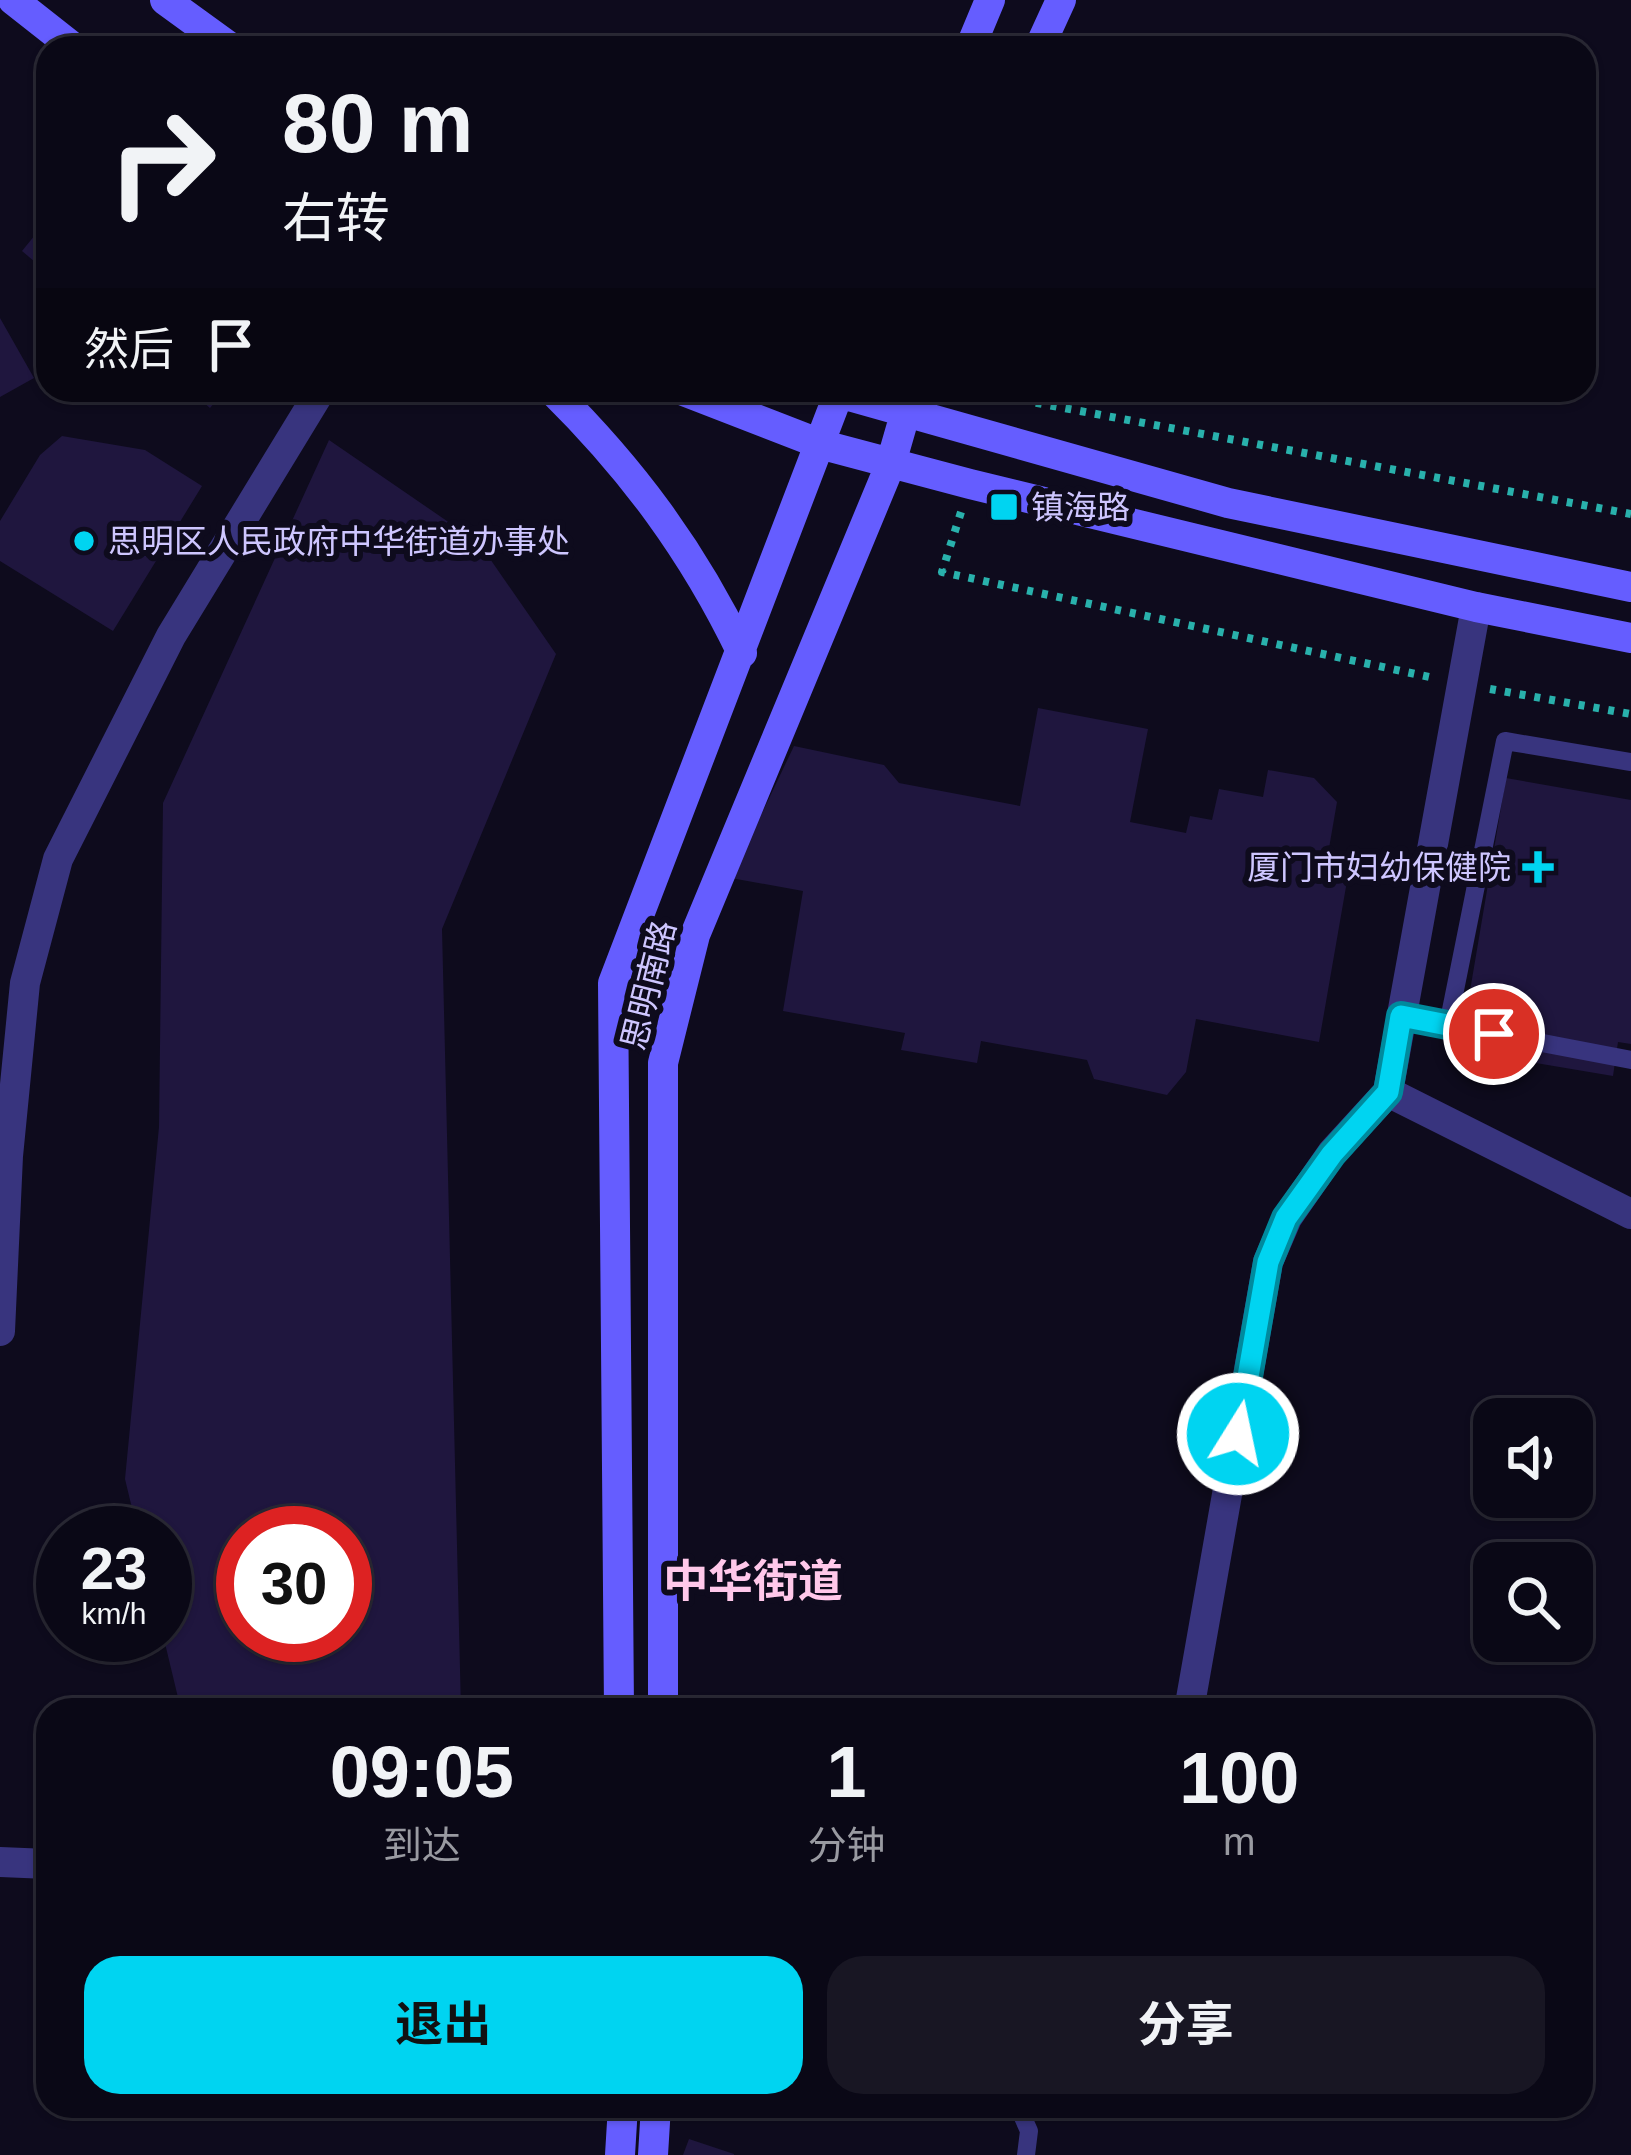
<!DOCTYPE html>
<html lang="zh">
<meta charset="utf-8">
<style>
body{margin:0;font-family:Arial,"Noto Sans SC",sans-serif;background:#181623;color:#f1f3f6;height:100vh;display:flex;flex-direction:column;font-size:45px;white-space:nowrap}
*{box-sizing:border-box;margin:0}
p{font-size:39px;color:#999aa1}
.icon{flex:none;width:66px;height:66px;fill:none;stroke:currentColor;stroke-width:2;stroke-linecap:round;stroke-linejoin:round}
.map{position:relative;flex:1;overflow:hidden}
.side{position:absolute;left:36px;top:1698px;width:1557px;height:420px;display:flex;flex-direction:column;background:#0a0816;border-radius:36px;box-shadow:0 3px 9px #0004,0 0 0 3px #2a2935}
.side>*{flex:none}
.hud{position:absolute;left:36px;top:36px;width:1560px;height:366px;border-radius:36px;box-shadow:0 3px 9px #0004,0 0 0 3px #2a2935;background:#0a0816;color:#f1f3f6;overflow:hidden}
.controls{position:absolute;left:1473px;top:1398px;display:grid;gap:24px}
.controls a{display:grid;place-items:center;width:120px;height:120px;border-radius:24px;background:#0a0816;box-shadow:0 3px 9px #0004,0 0 0 3px #2a2935;font-size:60px}
.speed{position:absolute;left:36px;top:1506px;display:flex;gap:24px;font-size:60px;font-weight:700;text-align:center}
.speed>*{display:grid;place-content:center;width:156px;height:156px;border-radius:50%;background:#0a0816;box-shadow:0 3px 9px #0004,0 0 0 3px #2a2935;line-height:1}
.speed small{font-size:30px;font-weight:400}
.speed .limit{border:18px solid #d22;background:#fff;color:#111}
.pin{position:absolute;display:grid;place-items:center;width:102px;height:102px;color:#fff;margin:-51px;border:6px solid #fff;border-radius:50%;box-shadow:0 3px 12px #0007}
.me{position:absolute;width:132px;margin:-66px;rotate:10deg;stroke-linejoin:round;filter:drop-shadow(0 0 9px #0008)}
.turn{display:flex;align-items:center;gap:42px;height:252px;padding:0 48px;font-size:54px}
.turn .icon{width:156px;height:156px;stroke-width:2.5}
.turn b{display:block;font-size:84px;line-height:102px}
.then{display:flex;align-items:center;height:114px;padding:0 48px;background:#0003;gap:24px;font-size:45px}
.eta{display:flex;justify-content:space-evenly;align-items:center;height:204px;text-align:center}
.eta b{font-size:72px;font-weight:700;line-height:84px}
.primary-button{display:flex;gap:24px;margin-top:auto;padding:24px 48px}
.primary-button a{flex:1;height:138px;border-radius:36px;background:#00d4f1;color:#111;font-size:48px;font-weight:700;line-height:138px;text-align:center}
.primary-button a+a{background:#181623;color:#f1f3f6}
.map>svg:first-child{display:block}
.building{fill:#1f163e;fill-rule:evenodd}
.lines{fill:none;stroke-linecap:round;stroke-linejoin:round}
.path{stroke:#29b1ac;stroke-width:8;stroke-dasharray:6 9;stroke-linecap:butt}
.service{stroke:#38347e;stroke-width:18}
.minor{stroke:#38347e;stroke-width:30}
.secondary{stroke:#655dff;stroke-width:30}
.route-casing{stroke:#008a9d;stroke-width:30}
.route{stroke:#00d4f1;stroke-width:21}
.poi-dot{fill:#00d4f1;stroke:#0e0b1d;stroke-width:4.5}
.labels{text-anchor:middle;stroke-width:12;stroke-linejoin:round;paint-order:stroke}
.poi-label{font-size:33px;fill:#cec6ff;stroke:#0e0b1d;text-anchor:start}
.street-label{font-size:33px;fill:#cec6ff;stroke:#0e0b1d}
.district-label{font-size:45px;font-weight:bold;fill:#ffc8ea;stroke:#0e0b1d}
</style>
<div class="map">
<svg width="1631" height="2155" viewBox="0 0 1631 2155">
<rect width="100%" height="100%" fill="#0e0b1d"/>
<!-- building -->
<path class="building" d="M 48,219 L 48,273 L 22,251 Z
M 0,318 L 34,378 L 0,397 Z
M 189,390 L 225,390 L 210,408 Z
M 62,436 L 145,450 L 202,486 L 113,631 L 0,561 L 0,521 L 40,455 Z
M 329,440 L 479,543 L 556,654 L 442,929 L 461,1710 L 181,1710 L 163,1635 L 165,1533 L 138,1533 L 125,1479 L 159,1127 L 163,803 ZM 243,1533 L 345,1533 L 345,1635 L 243,1635 Z
M 1038,708 L 1148,729 L 1130,822 L 1186,833 L 1190,816 L 1212,820 L 1219,789 L 1263,797 L 1268,770 L 1314,778 L 1337,802 L 1324,877 L 1347,881 L 1319,1042 L 1196,1019 L 1186,1072 L 1167,1095 L 1094,1079 L 1087,1060 L 981,1041 L 977,1063 L 901,1050 L 905,1033 L 783,1011 L 803,891 L 731,878 L 794,746 L 884,765 L 899,783 L 1020,806 Z
M 1506,778 L 1631,800 L 1631,1044 L 1618,1042 L 1613,1076 L 1460,1050 Z
M 689,2139 L 734,2154 L 734,2155 L 683,2155 Z"/>
<g class="lines">
<!-- path -->
<path class="path" d="M 1010,390 L 1021,400 L 1631,514
M 961,512 L 942,572 L 1434,678
M 1490,689 L 1631,714"/>
<!-- service -->
<path class="service" d="M 1401,1016 L 1631,1060
M 1448,1025 L 1505,741 L 1631,762
M 1018,2106 L 1029,2131 L 1026,2155"/>
<!-- minor -->
<path class="minor" d="M 1388,1092 L 1631,1214
M 0,1331 L 8,1156 L 25,983 L 58,859 L 171,636 L 321,390
M 1189,1710 L 1268,1262 L 1287,1218 L 1332,1153 L 1388,1092 L 1476,607
M 0,1862 L 48,1864"/>
<!-- secondary -->
<path class="secondary" d="M 13,0 L 74,48
M 165,0 L 231,48
M 970,48 L 990,0
M 1039,48 L 1061,0
M 552,390 C 632,469 693,551 742,653
M 681,390 L 823,445 L 970,484 L 1476,607 L 1631,638
M 828,390 L 1228,503 L 1631,587
M 619,1710 L 613,983 L 840,390
M 663,1710 L 663,1063 L 695,935 L 891,463 L 912,390
M 620,2155 L 623,2106
M 653,2155 L 656,2106"/>
</g>
<g class="lines">
<!-- route casing -->
<g class="route-casing">
<path id="route" d="M 1238,1434 L 1268,1262 L 1286,1218 L 1332,1154 L 1388,1092 L 1401,1016 L 1494,1034"/>
</g>
<!-- route -->
<use href="#route" class="route"/>
</g>
<!-- markers -->
<g class="poi-dot">
<rect x="989" y="492" width="30" height="30" rx="6"/>
<circle cx="84" cy="541" r="12"/>
<path d="M1532 849h12v12h12v12h-12v12h-12v-12h-12v-12h12z"/>
</g>
<g class="labels">
<!-- poi labels -->
<g class="poi-label">
<text x="1031" y="519">镇海路</text>
<text x="108" y="553">思明区人民政府中华街道办事处</text>
<text x="1511" y="879" text-anchor="end">厦门市妇幼保健院</text>
</g>
<!-- street labels -->
<g class="street-label">
<text transform="translate(648 985) rotate(-76)" y="12">思明南路</text>
</g>
<!-- district labels -->
<g class="district-label">
<text x="753" y="1597">中华街道</text>
</g>
</g>
</svg>
<div class="controls">
<a><svg class="icon" aria-label="sound" viewBox="0 0 24 24"><path d="M4 9h4l5-4v14l-5-4H4zM17 9q2 3 0 6"/></svg></a>
<a><svg class="icon" aria-label="search" viewBox="0 0 24 24"><circle cx="10" cy="10" r="6"/><path d="M15 15l6 6"/></svg></a>
</div>
<div class="speed"><div>23<small>km/h</small></div><div class="limit">30</div></div>
<div class="pin" style="left:1494px;top:1034px;background:#d93025"><svg class="icon" aria-label="arrive" viewBox="0 0 24 24"><path d="M6 21V4h12l-3 4 3 4H6"/></svg></div>
<svg class="me" style="left:1238px;top:1434px" viewBox="-20 -20 40 40"><circle r="17" fill="#00d4f1" stroke="#fff" stroke-width="3"/><path d="M0-11L8 9 0 5-8 9z" fill="#fff"/></svg>
<div class="hud">
<div class="turn"><svg class="icon" aria-label="right" viewBox="0 0 24 24"><path d="M7 20v-9h11M14 6l5 5-5 5"/></svg><div><b>80 m</b>右转</div></div>
<div class="then">然后<svg class="icon" aria-label="arrive" viewBox="0 0 24 24"><path d="M6 21V4h12l-3 4 3 4H6"/></svg></div>
</div>
<section class="side">
<div class="eta">
<div><b>09:05</b><p>到达</p></div>
<div><b>1</b><p>分钟</p></div>
<div><b>100</b><p>m</p></div>
</div>
<div class="primary-button"><a>退出</a><a>分享</a></div>
</section>
</div>
